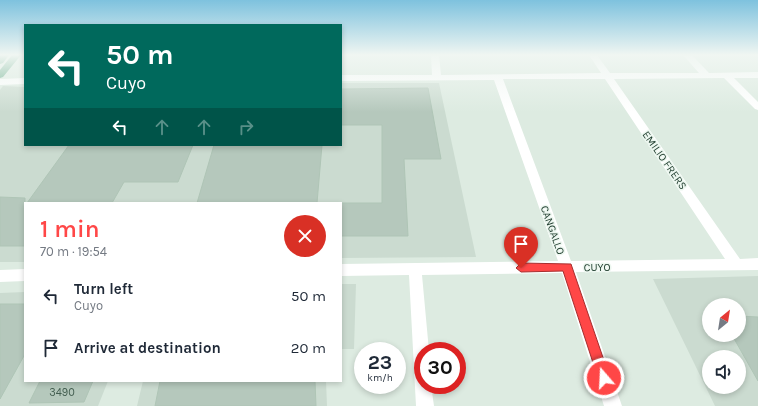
<!DOCTYPE html>
<meta charset="utf-8">
<style>
body{margin:0;font-family:Karla,sans-serif;background:#f6f6f7;color:#1f2937;height:100vh;display:flex;flex-direction:column;font-size:15px;white-space:nowrap}
*{box-sizing:border-box;margin:0}
p{font-size:13px;color:#747a83}
.icon{flex:none;width:22px;height:22px;fill:none;stroke:currentColor;stroke-width:2;stroke-linecap:round;stroke-linejoin:round}
.map{position:relative;flex:1;overflow:hidden}
.sheet{position:absolute;left:24px;top:202px;width:318px;height:180px;display:flex;flex-direction:column;background:#fff;border-radius:0px;box-shadow:0 2px 6px #0003}
.sheet>*{flex:none}
.hud{position:absolute;left:24px;top:24px;width:318px;height:122px;border-radius:0px;box-shadow:0 2px 6px #0003;background:#00695c;color:#fff;overflow:hidden}
.needle{width:26px;rotate:30deg}
.fabs{position:absolute;left:702px;top:298px;display:grid;gap:8px}
.fabs a{display:grid;place-items:center;width:44px;height:44px;border-radius:50%;background:#fff;box-shadow:0 2px 6px #0003;font-size:20px}
.speed{position:absolute;left:354px;top:342px;display:flex;gap:8px;font-size:20px;font-weight:700;text-align:center}
.speed>*{display:grid;place-content:center;width:52px;height:52px;border-radius:50%;background:#fff;box-shadow:0 2px 6px #0003;line-height:1}
.speed small{font-size:10px;font-weight:400}
.speed .limit{border:6px solid #d22;background:#fff;color:#111}
.pin{position:absolute;display:grid;place-items:center;width:34px;height:34px;color:#fff;margin:-41px -17px;border-radius:50% 50% 50% 0;rotate:-45deg;box-shadow:0 0 4px #0007}
.pin .icon{rotate:45deg}
.me{position:absolute;width:44px;margin:-22px;rotate:341deg;stroke-linejoin:round;filter:drop-shadow(0 0 3px #0008)}
.turn{display:flex;align-items:center;gap:14px;height:84px;padding:0 16px;font-size:18px}
.turn .icon{width:52px;height:52px;stroke-width:2.5}
.turn b{display:block;font-size:28px;line-height:34px}
.lanes{display:flex;align-items:center;height:38px;padding:0 16px;background:#0003;justify-content:center;gap:20px;direction:ltr}
.lanes .off{opacity:.35}
.round{display:grid;place-items:center;flex:none;width:42px;height:42px;border-radius:21px;background:#f6f6f7}
.overview{display:flex;align-items:center;justify-content:space-between;height:68px;padding:0 16px}
h1{font-size:24px;font-weight:600;line-height:30px;color:#ff4747}
ul{padding:0;list-style:none}
li{display:flex;align-items:center;gap:12px;height:52px;padding:0 16px}
li div{flex:1}
li b{display:block;font-size:15px}
li em{font-style:normal}
.map>svg:first-child{display:block}
.built{fill:#cbdbd0;fill-rule:evenodd}
.building{fill:#b5c8bc;stroke:#afc5b6}
.lines{fill:none;stroke-linecap:round;stroke-linejoin:round}
.minor{fill:#fff;fill-rule:evenodd}
.major{fill:#5da581;fill-rule:evenodd}
.route{fill:#ff4747;stroke:#a62e2e}
.labels{text-anchor:middle;stroke-width:3;stroke-linejoin:round;paint-order:stroke}
.street-label{font-size:11px;fill:#1d3b2c;stroke:#edf7f0}
.near-number-label{font-size:11px;fill:#435e50}
</style>
<div class="map">
<svg width="758" height="406" viewBox="0 0 758 406">
<rect width="100%" height="100%" fill="#ddebe1"/>
<!-- built -->
<path class="built" d="M 341,83 L 439,83 L 476,257 L 341,258 L 341,203 L 25,203 L 25,262 L 0,262 L 0,90 L 3,86 L 25,87 L 25,145 L 341,145 Z
M 758,276 L 758,406 L 715,406 L 653,279 ZM 709,305 L 739,305 L 739,335 L 709,335 ZM 709,357 L 739,357 L 739,387 L 709,387 Z
M 341,284 L 356,284 L 354,349 L 341,349 Z
M 25,292 L 25,381 L 108,381 L 98,406 L 0,406 L 0,293 Z
M 143,381 L 326,381 L 327,406 L 137,406 Z"/>
<!-- building -->
<path class="building" d="M 428,88 L 441,159 L 404,159 L 408,236 L 341,236 L 341,203 L 382,203 L 382,125 L 341,125 L 341,89 Z
M 69,145 L 193,145 L 178,182 L 124,182 L 112,203 L 27,203 Z
M 214,145 L 322,145 L 317,203 L 197,203 Z
M 0,197 L 25,198 L 25,246 L 0,246 Z
M 0,304 L 25,304 L 25,354 L 0,399 Z
M 739,316 L 758,317 L 758,381 L 732,335 L 739,335 Z
M 40,381 L 93,381 L 84,402 L 29,403 Z
M 160,381 L 315,381 L 316,406 L 155,406 Z"/>
<g class="lines">
<!-- minor -->
<path class="minor" d="M 431,55 L 439,55 L 441,75 L 601,73 L 589,55 L 597,55 L 610,73 L 699,73 L 683,55 L 692,55 L 709,73 L 758,72 L 758,78 L 734,78 L 758,102 L 758,110 L 755,109 L 724,78 L 614,79 L 740,259 L 758,258 L 758,270 L 576,272 L 622,406 L 604,406 L 562,273 L 422,275 L 429,351 L 423,351 L 423,385 L 431,385 L 434,406 L 416,406 L 409,275 L 341,276 L 341,264 L 558,261 L 494,80 L 341,81 L 341,75 L 432,75 ZM 503,79 L 605,79 L 725,259 L 571,261 Z
M 25,78 L 25,84 L 0,85 L 0,79 Z
M 25,269 L 25,281 L 0,282 L 0,270 Z"/>
<!-- major -->
<path class="major" d="M 9,55 L 3,63 L 0,64 L 0,55 Z
M 12,55 L 21,55 L 3,77 L 0,78 L 0,70 Z"/>
</g>
<!-- sky -->
<linearGradient id="sky" x2="0" y2="1"><stop stop-color="#7ec2de"/><stop offset="0.49" stop-color="#f0f6f2"/><stop offset="1" stop-color="#f0f6f2" stop-opacity="0"/></linearGradient>
<rect width="758" height="112" fill="url(#sky)"/>
<!-- route -->
<path class="route" d="M 521,263 L 571,264 L 610,378 L 608,383 L 604,384 L 600,383 L 598,378 L 563,271 L 521,272 L 516,268 Z"/>
<g class="labels">
<!-- street labels -->
<g class="street-label">
<text transform="translate(665 160) rotate(55)" y="4">EMILIO FRERS</text>
<text transform="translate(553 230) rotate(70)" y="4">CANGALLO</text>
<text transform="translate(597 267) rotate(-1)" y="4">CUYO</text>
</g>
<!-- near-number labels -->
<g class="near-number-label">
<text x="62" y="396">3490</text>
</g>
</g>
</svg>
<div class="fabs">
<a><svg class="needle" viewBox="-14 -14 28 28"><path d="M0-13l5 13h-10z" fill="#e53935"/><path d="M0 13l5-13h-10z" fill="#747a83"/></svg></a>
<a><svg class="icon" aria-label="sound" viewBox="0 0 24 24"><path d="M4 9h4l5-4v14l-5-4H4zM17 9q2 3 0 6"/></svg></a>
</div>
<div class="speed"><div>23<small>km/h</small></div><div class="limit">30</div></div>
<div class="pin" style="left:521px;top:268px;background:#d93025"><svg class="icon" aria-label="arrive" viewBox="0 0 24 24"><path d="M6 21V4h12l-3 4 3 4H6"/></svg></div>
<svg class="me" style="left:604px;top:378px" viewBox="-20 -20 40 40"><circle r="17" fill="#ff4747" stroke="#fff" stroke-width="3"/><path d="M0-11L8 9 0 5-8 9z" fill="#fff"/></svg>
<div class="hud">
<div class="turn"><svg class="icon" aria-label="left" viewBox="0 0 24 24"><path d="M17 20v-9H6M10 6l-5 5 5 5"/></svg><div><b>50 m</b>Cuyo</div></div>
<div class="lanes"><svg class="icon" aria-label="left" viewBox="0 0 24 24"><path d="M17 20v-9H6M10 6l-5 5 5 5"/></svg><svg class="icon off" aria-label="ahead" viewBox="0 0 24 24"><path d="M12 20V5M6 11l6-6 6 6"/></svg><svg class="icon off" aria-label="ahead" viewBox="0 0 24 24"><path d="M12 20V5M6 11l6-6 6 6"/></svg><svg class="icon off" aria-label="right" viewBox="0 0 24 24"><path d="M7 20v-9h11M14 6l5 5-5 5"/></svg></div>
</div>
<section class="sheet">
<div class="overview"><div><h1>1 min</h1><p>70 m · 19:54</p></div><a class="round" style="background:#d93025;color:#fff"><svg class="icon" aria-label="close" viewBox="0 0 24 24"><path d="M6 6l12 12M18 6L6 18"/></svg></a></div>
<ul>
<li><svg class="icon" aria-label="left" viewBox="0 0 24 24"><path d="M17 20v-9H6M10 6l-5 5 5 5"/></svg><div><b>Turn left</b><p>Cuyo</p></div><em>50 m</em></li>
<li><svg class="icon" aria-label="arrive" viewBox="0 0 24 24"><path d="M6 21V4h12l-3 4 3 4H6"/></svg><div><b>Arrive at destination</b></div><em>20 m</em></li>
</ul>
</section>
</div>
